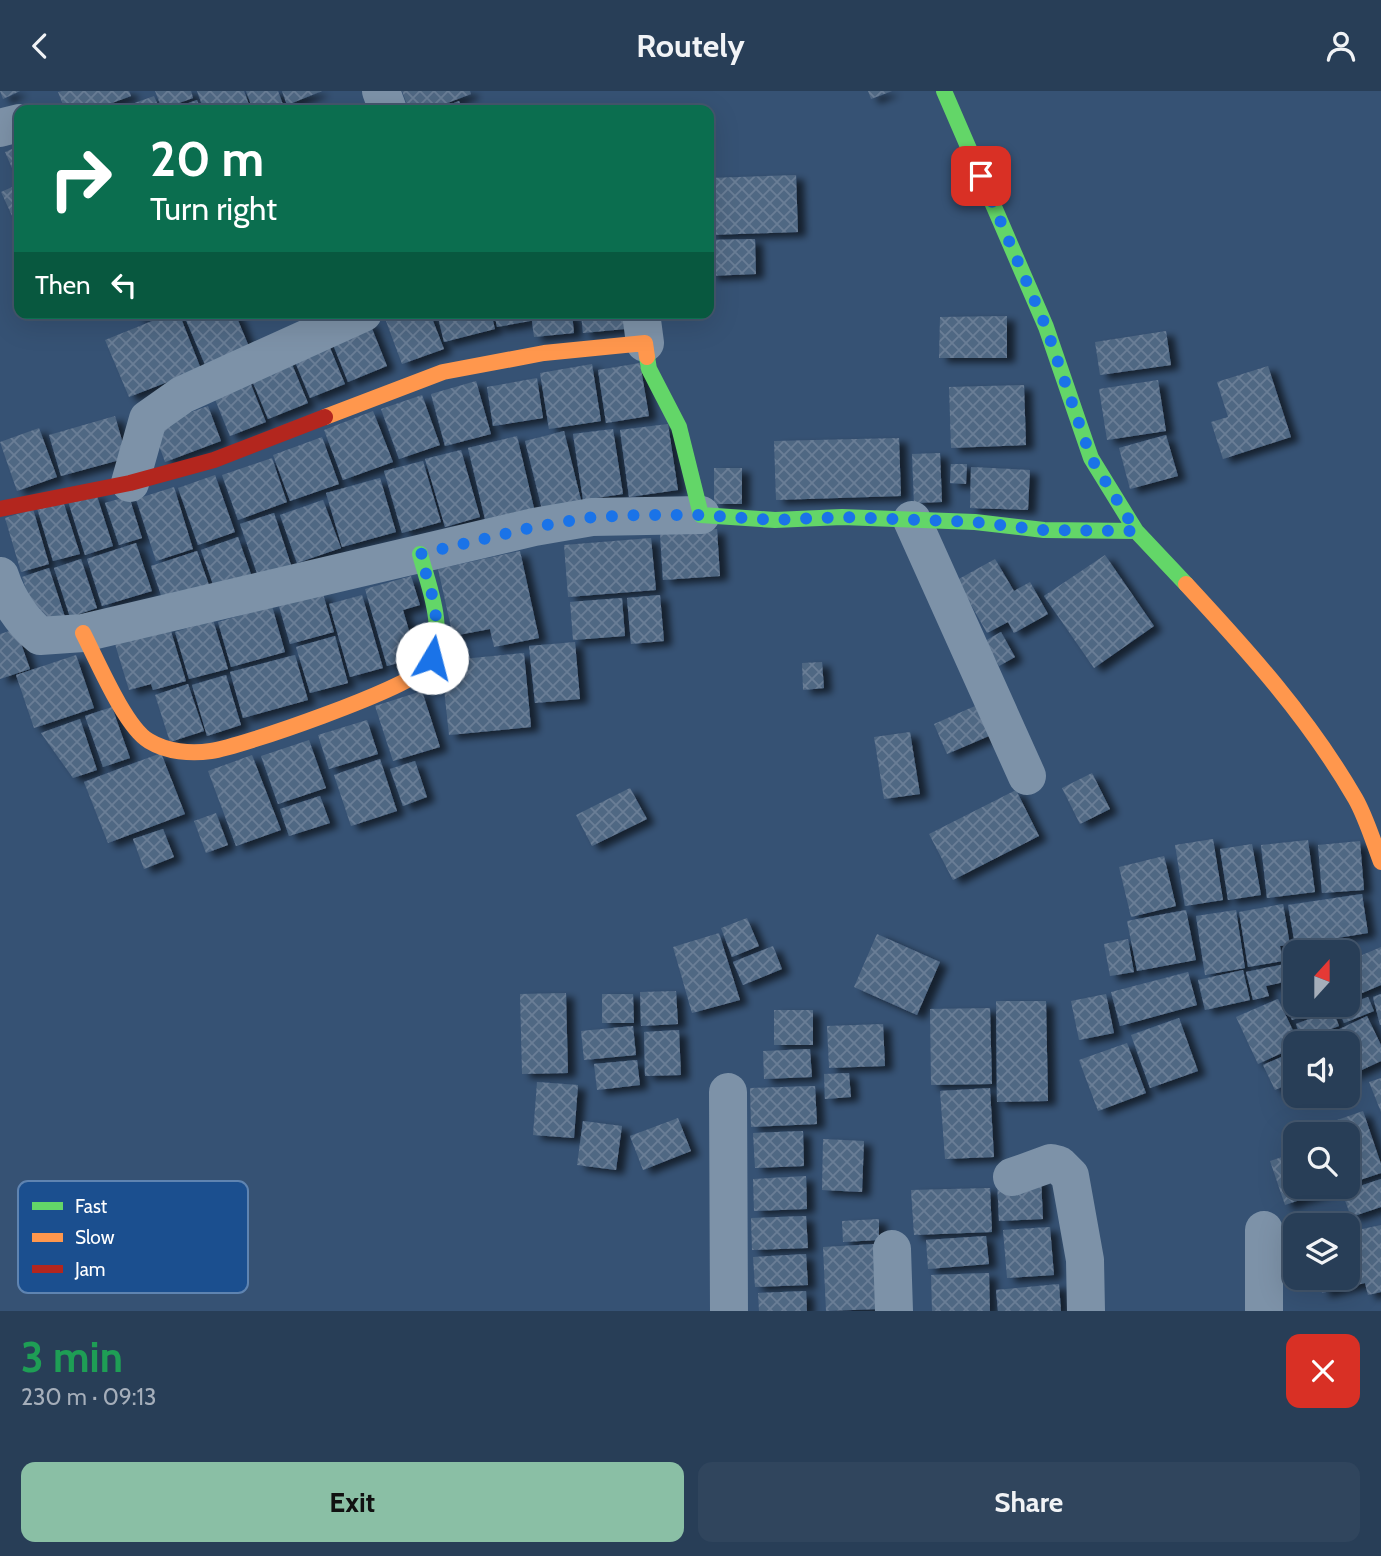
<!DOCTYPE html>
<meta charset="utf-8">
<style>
body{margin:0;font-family:Cabin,sans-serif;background:#30455d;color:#f1f3f6;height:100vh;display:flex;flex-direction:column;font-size:26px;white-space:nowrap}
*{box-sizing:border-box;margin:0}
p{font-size:23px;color:#a5aeba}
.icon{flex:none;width:38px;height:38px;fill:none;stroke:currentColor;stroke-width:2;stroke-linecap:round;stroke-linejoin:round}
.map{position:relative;height:1220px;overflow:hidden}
.drawer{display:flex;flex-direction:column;background:#283e57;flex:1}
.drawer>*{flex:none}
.top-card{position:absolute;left:14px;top:14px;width:700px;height:214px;border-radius:14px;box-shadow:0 7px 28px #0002,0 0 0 2px #44576d;background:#0b6e4f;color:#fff;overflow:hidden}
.needle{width:46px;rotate:21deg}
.tools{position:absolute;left:1283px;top:849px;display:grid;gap:14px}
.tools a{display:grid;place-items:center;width:77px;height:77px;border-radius:14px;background:#283e57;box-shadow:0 7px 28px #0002,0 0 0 2px #44576d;font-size:35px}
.pin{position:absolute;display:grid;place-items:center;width:60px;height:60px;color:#fff;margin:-30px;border-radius:14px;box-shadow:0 4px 10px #0006}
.me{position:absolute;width:77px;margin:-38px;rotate:8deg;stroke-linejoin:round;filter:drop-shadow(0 0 5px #0008)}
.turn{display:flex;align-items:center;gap:24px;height:147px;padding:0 21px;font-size:32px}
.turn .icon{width:91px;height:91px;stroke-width:2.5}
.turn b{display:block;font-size:49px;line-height:60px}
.then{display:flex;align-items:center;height:66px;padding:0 21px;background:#0003;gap:14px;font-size:26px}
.round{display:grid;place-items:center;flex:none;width:74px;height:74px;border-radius:14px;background:#30455d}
.summary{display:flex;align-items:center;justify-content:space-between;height:119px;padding:0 21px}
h1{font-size:42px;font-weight:700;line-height:52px;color:#1e9e55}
.action{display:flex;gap:14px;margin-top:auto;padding:14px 21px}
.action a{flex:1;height:80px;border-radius:14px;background:#8abfa5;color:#111;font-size:28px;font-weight:700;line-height:80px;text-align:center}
.action a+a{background:#30455d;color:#f1f3f6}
header{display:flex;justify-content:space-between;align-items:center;height:91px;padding:0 21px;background:#283e57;font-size:32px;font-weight:700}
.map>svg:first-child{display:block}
.building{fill:url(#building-cross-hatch);filter:url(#shadow)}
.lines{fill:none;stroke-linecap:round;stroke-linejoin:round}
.street{stroke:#7d92a8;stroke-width:38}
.fast{stroke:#63d668;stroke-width:16}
.slow{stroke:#ff974d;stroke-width:16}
.jam{stroke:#b3261e;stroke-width:16}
.route{stroke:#1a73e8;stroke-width:12;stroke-dasharray:0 21.6}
.key{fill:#1b4f8f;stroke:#5f84b1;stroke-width:2}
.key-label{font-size:19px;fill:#fff}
</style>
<header><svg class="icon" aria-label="back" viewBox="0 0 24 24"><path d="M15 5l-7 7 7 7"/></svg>Routely<svg class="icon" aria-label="person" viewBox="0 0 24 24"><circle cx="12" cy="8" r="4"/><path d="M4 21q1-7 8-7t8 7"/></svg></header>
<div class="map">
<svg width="1381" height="1220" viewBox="0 0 1381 1220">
<defs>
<pattern id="building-cross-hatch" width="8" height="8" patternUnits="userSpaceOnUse" patternTransform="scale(1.75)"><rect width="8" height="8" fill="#506783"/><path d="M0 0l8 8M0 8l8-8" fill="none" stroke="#6a7e96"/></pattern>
<filter id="shadow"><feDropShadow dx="8" dy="4.5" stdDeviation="3.5" flood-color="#0009"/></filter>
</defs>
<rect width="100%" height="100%" fill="#365274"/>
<!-- building -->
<path class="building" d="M 0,0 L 20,0 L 3,8 Z
M 62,0 L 129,0 L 131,5 L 93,19 L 65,19 L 58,1 Z
M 155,0 L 191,0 L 193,7 L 162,18 Z
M 197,0 L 244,0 L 251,19 L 204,19 Z
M 246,0 L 278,0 L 285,19 L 253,19 Z
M 282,0 L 322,0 L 287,14 Z
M 402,0 L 470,0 L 471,3 L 429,19 L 409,19 Z
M 868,0 L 892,0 L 871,8 Z
M 154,5 L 160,19 L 122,19 L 121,17 Z
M 197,9 L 201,19 L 169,19 Z
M 459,10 L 463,19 L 436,19 Z
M 19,55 L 19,127 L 14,129 L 1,101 L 19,93 L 5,61 Z
M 796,84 L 798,141 L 709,144 L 709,87 Z
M 755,148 L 756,183 L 709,185 L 709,149 Z
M 135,222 L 157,222 L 157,223 L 138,229 Z
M 172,222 L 179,222 L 201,278 L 129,306 L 105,249 Z
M 183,222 L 235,222 L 250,258 L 206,276 Z
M 383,222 L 430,222 L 444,258 L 402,273 Z
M 437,222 L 491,222 L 495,238 L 444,251 Z
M 494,222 L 528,222 L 530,230 L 497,236 Z
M 531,222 L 572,222 L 574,242 L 534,246 Z
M 581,222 L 634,222 L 636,237 L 583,242 Z
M 1007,225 L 1007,267 L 939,267 L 940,226 Z
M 369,230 L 387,275 L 348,291 L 330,246 Z
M 1166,240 L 1171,274 L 1100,284 L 1095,251 Z
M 326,247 L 345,293 L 310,307 L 291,261 Z
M 289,266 L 308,312 L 268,328 L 249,282 Z
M 640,272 L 649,325 L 606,332 L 598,279 Z
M 592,273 L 601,330 L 549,338 L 540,282 Z
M 1268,275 L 1291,346 L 1223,368 L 1211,331 L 1228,326 L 1217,291 Z
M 248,286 L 266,331 L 230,345 L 212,301 Z
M 537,287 L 543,327 L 493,335 L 487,296 Z
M 1158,289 L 1166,340 L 1107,349 L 1099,298 Z
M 476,290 L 491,343 L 445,355 L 431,303 Z
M 1024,294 L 1026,354 L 951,357 L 949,296 Z
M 422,304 L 440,354 L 399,368 L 381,318 Z
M 208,315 L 221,350 L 165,371 L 152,335 Z
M 373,320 L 393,371 L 343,389 L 324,339 Z
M 115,325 L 127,367 L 61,385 L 49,344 Z
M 668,333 L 678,399 L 629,406 L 620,339 Z
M 39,337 L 57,386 L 17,400 L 0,351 Z
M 613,338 L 623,403 L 583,409 L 573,343 Z
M 564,340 L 581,409 L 542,418 L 525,350 Z
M 1166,344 L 1178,385 L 1130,398 L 1119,357 Z
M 517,345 L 534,417 L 485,428 L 468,357 Z
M 322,346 L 339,393 L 290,410 L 273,364 Z
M 899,347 L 901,405 L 776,409 L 774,350 Z
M 461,359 L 480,426 L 445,436 L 425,368 Z
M 940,362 L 942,411 L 914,412 L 912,363 Z
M 272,367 L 287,411 L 238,429 L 222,384 Z
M 423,370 L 441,431 L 402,442 L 384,380 Z
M 951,373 L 967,373 L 966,393 L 950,392 Z
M 971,376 L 1030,379 L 1028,419 L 970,417 Z
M 714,377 L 742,377 L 742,413 L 714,413 Z
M 215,384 L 235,441 L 198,454 L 178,397 Z
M 380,387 L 396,441 L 342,456 L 326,402 Z
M 174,396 L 193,458 L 156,470 L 136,408 Z
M 96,402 L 113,455 L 85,464 L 68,410 Z
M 129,405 L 142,447 L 119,454 L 105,412 Z
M 323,409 L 341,457 L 297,472 L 280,424 Z
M 63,410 L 80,463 L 53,470 L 37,417 Z
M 33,418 L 49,473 L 21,481 L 5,427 Z
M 274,422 L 292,477 L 259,488 L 240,433 Z
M 717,438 L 720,485 L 663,489 L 660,442 Z
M 238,446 L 252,486 L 215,499 L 201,459 Z
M 651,447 L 656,499 L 568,506 L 564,454 Z
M 136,452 L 152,500 L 102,515 L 87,468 Z
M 197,460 L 209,494 L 163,510 L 151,475 Z
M 520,460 L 539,547 L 494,556 L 490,538 L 453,545 L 438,478 Z
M 1105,464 L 1154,535 L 1094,577 L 1044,505 Z
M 81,468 L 97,517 L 70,526 L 54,477 Z
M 995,468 L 1014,500 L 1030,491 L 1048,523 L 1014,542 L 1008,531 L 987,542 L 957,489 Z
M 49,477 L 66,529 L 39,537 L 22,486 Z
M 411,485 L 420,514 L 403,519 L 417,567 L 387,575 L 365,498 Z
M 323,503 L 334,541 L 290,553 L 279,515 Z
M 362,504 L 383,577 L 350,586 L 329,513 Z
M 660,504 L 664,550 L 631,553 L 627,507 Z
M 622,507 L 625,545 L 573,549 L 570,511 Z
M 272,515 L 285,561 L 231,576 L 218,531 Z
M 213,529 L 228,578 L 189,588 L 175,541 Z
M 170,537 L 186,590 L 153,599 L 151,593 L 129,599 L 115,553 Z
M 16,538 L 30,578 L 0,588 L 0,543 Z
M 1001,541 L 1015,566 L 999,575 L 985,550 Z
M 335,545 L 348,592 L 310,602 L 296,556 Z
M 575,551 L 580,608 L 535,612 L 529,555 Z
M 524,562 L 531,636 L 449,644 L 441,570 Z
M 76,564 L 94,617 L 34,637 L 16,584 Z
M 295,564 L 308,609 L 243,627 L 230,581 Z
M 822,571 L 824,597 L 803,599 L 802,572 Z
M 226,584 L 241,634 L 207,645 L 192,594 Z
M 188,593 L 204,640 L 170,651 L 155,604 Z
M 422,600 L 440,656 L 393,670 L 375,615 Z
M 975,615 L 989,645 L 947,663 L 934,633 Z
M 112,616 L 130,667 L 103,676 L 85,625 Z
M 80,628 L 97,679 L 73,687 L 41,642 Z
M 367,629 L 378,663 L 329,678 L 318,644 Z
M 910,641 L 920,703 L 884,708 L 874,646 Z
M 309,649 L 326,697 L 278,713 L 261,665 Z
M 161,662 L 185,723 L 108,752 L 84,691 Z
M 252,664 L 281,739 L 236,755 L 208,680 Z
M 380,668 L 397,720 L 351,735 L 334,684 Z
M 415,670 L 427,706 L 403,715 L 390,678 Z
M 1092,682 L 1110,718 L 1080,733 L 1062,697 Z
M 630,697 L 647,728 L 592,755 L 576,724 Z
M 1016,699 L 1039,745 L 953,789 L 929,743 Z
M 320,705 L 330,732 L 289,745 L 280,718 Z
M 216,722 L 228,754 L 206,762 L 194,730 Z
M 163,738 L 174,766 L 144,778 L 133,748 Z
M 1213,748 L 1223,809 L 1185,815 L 1175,754 Z
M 1308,749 L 1315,801 L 1267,807 L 1261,754 Z
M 1360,750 L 1364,799 L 1322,802 L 1318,754 Z
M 1252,753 L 1261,804 L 1228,809 L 1220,758 Z
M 1164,765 L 1176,815 L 1131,826 L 1119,776 Z
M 1362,803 L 1368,842 L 1295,854 L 1288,814 Z
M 1283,813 L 1290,854 L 1280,855 L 1283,870 L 1248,876 L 1239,821 Z
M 1186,819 L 1196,869 L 1137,880 L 1127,830 Z
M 1236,819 L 1245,877 L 1205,884 L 1196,825 Z
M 747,827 L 759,855 L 732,866 L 721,837 Z
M 719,842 L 740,909 L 692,922 L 673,856 Z
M 877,843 L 940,871 L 917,924 L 854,896 Z
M 1128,848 L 1134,881 L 1110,885 L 1104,853 Z
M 1317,854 L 1319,861 L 1295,861 L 1295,881 L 1293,882 L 1289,859 Z
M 773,855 L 782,878 L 743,894 L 733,871 Z
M 1381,856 L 1381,894 L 1348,908 L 1348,870 Z
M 1285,873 L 1289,890 L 1266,895 L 1269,905 L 1253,909 L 1246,881 Z
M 1243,879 L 1250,909 L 1205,919 L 1198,889 Z
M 1188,881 L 1197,914 L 1120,935 L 1111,901 Z
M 1295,894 L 1295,914 L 1334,914 L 1292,929 L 1281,899 Z
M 676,900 L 678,933 L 641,935 L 640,901 Z
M 566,902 L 568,982 L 522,983 L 520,903 Z
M 602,903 L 633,903 L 634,932 L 602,932 Z
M 1106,903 L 1114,942 L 1079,949 L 1071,910 Z
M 1381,903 L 1381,934 L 1380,934 L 1373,906 Z
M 1368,906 L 1374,920 L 1344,932 L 1338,917 Z
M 1278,908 L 1299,952 L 1295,952 L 1295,956 L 1258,973 L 1236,926 Z
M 996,910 L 1046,910 L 1048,1010 L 997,1011 Z
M 990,917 L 992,993 L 931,994 L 930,918 Z
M 774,919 L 813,919 L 813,954 L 774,954 Z
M 1333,919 L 1339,935 L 1302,949 L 1296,933 Z
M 1367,925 L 1381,954 L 1381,970 L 1349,985 L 1348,952 L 1333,952 L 1329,943 Z
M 1179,927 L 1198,980 L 1150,997 L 1131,944 Z
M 883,933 L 885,975 L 829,977 L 827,935 Z
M 633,935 L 636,964 L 584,969 L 581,940 Z
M 679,939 L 681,984 L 645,985 L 644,941 Z
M 1326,943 L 1330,952 L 1304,952 Z
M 1127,952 L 1146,1002 L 1098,1020 L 1079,969 Z
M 810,958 L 812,986 L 764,988 L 763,960 Z
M 1295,960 L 1295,990 L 1275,999 L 1263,974 Z
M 637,969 L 640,994 L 597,999 L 594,973 Z
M 849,982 L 851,1006 L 825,1008 L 824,983 Z
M 1381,987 L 1381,1021 L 1369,991 Z
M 537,991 L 578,994 L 574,1047 L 533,1044 Z
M 815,995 L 817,1033 L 751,1036 L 750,997 Z
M 990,997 L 994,1066 L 945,1068 L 940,1000 Z
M 1363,1020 L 1381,1073 L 1381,1082 L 1348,1093 L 1348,1043 L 1323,1043 L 1320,1035 Z
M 678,1027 L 691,1060 L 643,1079 L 630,1045 Z
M 583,1030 L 622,1035 L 616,1079 L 577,1074 Z
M 1314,1036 L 1317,1043 L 1296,1043 Z
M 803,1040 L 804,1075 L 755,1077 L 753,1042 Z
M 1295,1043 L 1295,1096 L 1337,1096 L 1285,1114 L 1270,1070 L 1288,1064 L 1282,1047 Z
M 823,1048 L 864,1050 L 862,1101 L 822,1099 Z
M 806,1085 L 807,1118 L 754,1120 L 753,1088 Z
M 1041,1086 L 1043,1128 L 999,1130 L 997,1088 Z
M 1381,1088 L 1381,1116 L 1351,1126 L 1342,1101 Z
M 990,1097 L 992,1141 L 914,1144 L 911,1099 Z
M 806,1125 L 808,1157 L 752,1159 L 751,1127 Z
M 879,1128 L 879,1149 L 843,1151 L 842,1130 Z
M 1381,1134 L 1381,1201 L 1368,1204 L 1365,1192 L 1322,1202 L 1319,1186 L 1348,1186 L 1348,1141 Z
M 1050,1136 L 1054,1184 L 1007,1187 L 1003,1139 Z
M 986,1145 L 989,1173 L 928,1178 L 926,1149 Z
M 876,1153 L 879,1218 L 826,1220 L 823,1156 Z
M 806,1163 L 808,1194 L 755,1196 L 753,1166 Z
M 989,1182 L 990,1220 L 932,1220 L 931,1184 Z
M 1059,1193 L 1061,1220 L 998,1220 L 996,1199 Z
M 806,1200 L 807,1220 L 759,1220 L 758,1202 Z"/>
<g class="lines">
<!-- street -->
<path class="street" d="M 381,0 L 388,19
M 0,37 L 19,32
M 641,222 L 645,252
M 130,392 L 148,328 L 182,304 L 363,222
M 912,429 L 1027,685
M 0,485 C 8,509 21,529 40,545 L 83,542 L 534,436 L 592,426 L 701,424
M 728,1001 L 729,1220
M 1012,1086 L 1051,1072 L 1059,1074 L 1070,1085 L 1085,1169 L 1086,1220
M 892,1158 L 894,1220
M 1264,1220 L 1264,1139"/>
<!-- fast -->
<path class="fast" d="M 944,0 L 1046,236 L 1091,367 L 1136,440 L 1186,493
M 647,266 L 649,278 L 679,336 L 701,424 L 775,429 L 842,426 L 975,431 L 1044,439 L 1136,440
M 420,463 C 430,501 450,543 423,578"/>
<!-- slow -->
<path class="slow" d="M 325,326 L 443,281 L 544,262 L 645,252 L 647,266
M 1186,493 C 1249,561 1308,626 1355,707 C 1366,726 1373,750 1381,771
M 83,542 C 97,569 125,636 149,650 C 167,661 191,663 211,660 C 241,656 409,597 423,578"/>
<!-- jam -->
<path class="jam" d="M 0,418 L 130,392 L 214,369 L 325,326"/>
</g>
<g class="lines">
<!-- route -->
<path class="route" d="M 432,567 C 443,529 431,500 420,463 L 534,436 L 593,426 L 639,424 L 701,424 L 775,429 L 842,426 L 975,431 L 1044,439 L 1136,440 L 1091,367 L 1046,236 L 981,85"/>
</g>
<!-- legend -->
<rect x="18" y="1090" width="230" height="112" rx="10" class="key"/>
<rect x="32" y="1111" width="31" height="8" fill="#63d668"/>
<rect x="32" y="1142" width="31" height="9" fill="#ff974d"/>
<rect x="32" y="1174" width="31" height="8" fill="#b3261e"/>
<g class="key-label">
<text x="75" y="1122">Fast</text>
<text x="75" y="1153">Slow</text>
<text x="75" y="1185">Jam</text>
</g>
</svg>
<div class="tools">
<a><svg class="needle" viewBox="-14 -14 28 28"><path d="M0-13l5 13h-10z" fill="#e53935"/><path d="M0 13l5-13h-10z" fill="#a5aeba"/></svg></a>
<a><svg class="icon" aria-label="sound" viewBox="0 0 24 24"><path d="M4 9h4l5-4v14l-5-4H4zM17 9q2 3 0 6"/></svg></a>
<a><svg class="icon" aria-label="search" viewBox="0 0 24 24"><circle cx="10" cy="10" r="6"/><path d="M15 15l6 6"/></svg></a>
<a><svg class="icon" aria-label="layers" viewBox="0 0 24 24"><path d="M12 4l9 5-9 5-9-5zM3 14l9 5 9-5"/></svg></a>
</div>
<div class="pin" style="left:981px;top:85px;background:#d93025"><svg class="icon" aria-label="arrive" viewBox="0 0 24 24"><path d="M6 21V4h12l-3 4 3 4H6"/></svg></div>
<svg class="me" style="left:432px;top:567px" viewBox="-20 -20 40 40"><circle r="19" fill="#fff"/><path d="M0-13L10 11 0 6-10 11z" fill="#1a73e8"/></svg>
<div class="top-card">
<div class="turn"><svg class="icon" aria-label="right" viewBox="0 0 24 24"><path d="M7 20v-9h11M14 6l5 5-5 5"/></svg><div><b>20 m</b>Turn right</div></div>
<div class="then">Then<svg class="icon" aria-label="left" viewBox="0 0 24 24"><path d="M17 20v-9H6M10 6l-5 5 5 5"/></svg></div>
</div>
</div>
<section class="drawer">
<div class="summary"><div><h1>3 min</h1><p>230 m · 09:13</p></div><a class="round" style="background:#d93025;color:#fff"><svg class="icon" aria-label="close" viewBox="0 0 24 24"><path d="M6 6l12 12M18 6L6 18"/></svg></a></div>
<div class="action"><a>Exit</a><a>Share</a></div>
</section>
